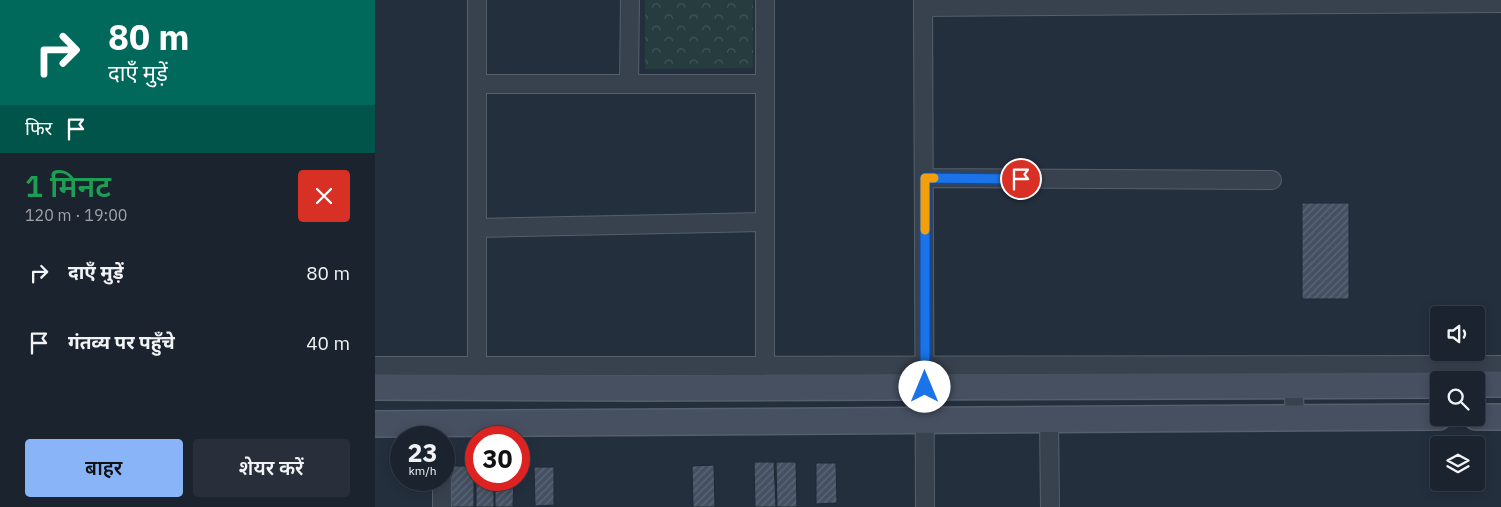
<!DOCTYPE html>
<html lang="hi">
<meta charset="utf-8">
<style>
body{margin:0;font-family:"IBM Plex Sans","Noto Sans Devanagari",sans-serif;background:#282f3a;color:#f1f3f6;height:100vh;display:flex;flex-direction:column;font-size:19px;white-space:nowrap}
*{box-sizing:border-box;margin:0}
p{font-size:16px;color:#a0a4aa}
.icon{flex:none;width:28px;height:28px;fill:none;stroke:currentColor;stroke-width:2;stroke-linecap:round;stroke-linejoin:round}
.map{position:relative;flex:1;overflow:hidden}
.drawer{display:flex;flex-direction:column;background:#1b232e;width:375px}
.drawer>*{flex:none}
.guide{background:#00695c;color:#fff;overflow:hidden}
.controls{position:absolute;left:1055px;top:306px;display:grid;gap:10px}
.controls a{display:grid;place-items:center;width:55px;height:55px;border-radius:5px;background:#1b232e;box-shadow:0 2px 12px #0003,0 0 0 1px #39404a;font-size:25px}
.speed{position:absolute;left:15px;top:426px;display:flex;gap:10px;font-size:25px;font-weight:700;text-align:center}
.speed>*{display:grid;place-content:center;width:65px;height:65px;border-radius:50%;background:#1b232e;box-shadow:0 2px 12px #0003,0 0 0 1px #39404a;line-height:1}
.speed small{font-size:12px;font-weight:400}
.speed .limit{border:8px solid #d22;background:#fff;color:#111}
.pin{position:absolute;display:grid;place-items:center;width:42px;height:42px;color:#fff;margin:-21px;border:2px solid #fff;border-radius:50%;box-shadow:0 1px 5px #0007}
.me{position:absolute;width:55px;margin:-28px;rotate:0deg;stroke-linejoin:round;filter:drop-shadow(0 0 4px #0008)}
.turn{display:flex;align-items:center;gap:18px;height:105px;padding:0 25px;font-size:22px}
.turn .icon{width:65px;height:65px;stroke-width:2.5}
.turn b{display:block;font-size:35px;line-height:42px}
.then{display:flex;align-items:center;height:48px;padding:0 25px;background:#0003;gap:10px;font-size:19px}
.round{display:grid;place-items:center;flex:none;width:52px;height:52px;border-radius:5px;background:#282f3a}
.headline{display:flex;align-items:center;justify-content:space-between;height:85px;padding:0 25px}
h1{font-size:30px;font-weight:600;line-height:38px;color:#1e9e55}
.cta{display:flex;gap:10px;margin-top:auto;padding:10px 25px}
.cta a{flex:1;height:58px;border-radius:5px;background:#8ab4f8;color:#111;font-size:20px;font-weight:600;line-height:58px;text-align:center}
.cta a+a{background:#282f3a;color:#f1f3f6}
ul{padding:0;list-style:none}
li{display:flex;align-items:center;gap:15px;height:70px;padding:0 25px}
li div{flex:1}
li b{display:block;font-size:19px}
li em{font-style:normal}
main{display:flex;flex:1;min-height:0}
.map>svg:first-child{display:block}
.forest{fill:url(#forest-crowns)}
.building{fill:url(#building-hatch);stroke:#1f2835}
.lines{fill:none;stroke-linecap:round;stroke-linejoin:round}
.street-casing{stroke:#565f6c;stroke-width:20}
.secondary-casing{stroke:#565f6c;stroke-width:28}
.street{stroke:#38414e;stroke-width:18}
.secondary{stroke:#465061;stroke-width:25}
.route-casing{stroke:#114b97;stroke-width:12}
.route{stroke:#1a73e8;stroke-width:9}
.slow{stroke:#f59e0b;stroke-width:9}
</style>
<main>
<section class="drawer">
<div class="guide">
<div class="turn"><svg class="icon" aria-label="right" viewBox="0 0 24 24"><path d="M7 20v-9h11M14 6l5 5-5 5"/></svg><div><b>80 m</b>दाएँ मुड़ें</div></div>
<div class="then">फिर<svg class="icon" aria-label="arrive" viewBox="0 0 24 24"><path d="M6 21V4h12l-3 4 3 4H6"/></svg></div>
</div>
<div class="headline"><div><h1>1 मिनट</h1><p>120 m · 19:00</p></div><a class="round" style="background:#d93025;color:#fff"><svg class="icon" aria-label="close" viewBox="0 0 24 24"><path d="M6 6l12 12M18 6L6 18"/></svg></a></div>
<ul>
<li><svg class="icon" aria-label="right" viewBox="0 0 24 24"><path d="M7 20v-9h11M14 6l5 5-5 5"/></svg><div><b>दाएँ मुड़ें</b></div><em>80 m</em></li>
<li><svg class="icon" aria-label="arrive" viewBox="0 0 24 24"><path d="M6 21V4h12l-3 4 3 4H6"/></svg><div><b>गंतव्य पर पहुँचे</b></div><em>40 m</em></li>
</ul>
<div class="cta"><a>बाहर</a><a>शेयर करें</a></div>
</section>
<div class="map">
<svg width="1126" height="507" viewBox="0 0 1126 507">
<defs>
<pattern id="forest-crowns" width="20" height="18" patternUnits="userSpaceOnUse" patternTransform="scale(1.25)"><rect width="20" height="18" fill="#263c3f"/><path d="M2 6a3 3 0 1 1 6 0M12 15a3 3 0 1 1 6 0" fill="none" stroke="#435659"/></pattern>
<pattern id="building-hatch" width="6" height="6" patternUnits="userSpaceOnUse" patternTransform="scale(1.25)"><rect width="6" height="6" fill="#455162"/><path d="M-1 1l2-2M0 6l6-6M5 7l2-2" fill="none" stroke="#5d6877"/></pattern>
</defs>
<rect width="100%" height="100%" fill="#242f3e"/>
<!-- forest -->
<path class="forest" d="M 270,0 L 378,0 L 378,68 L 270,69 Z"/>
<!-- building -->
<path class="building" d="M 927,203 L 974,203 L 974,299 L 927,299 Z
M 379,462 L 399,462 L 401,507 L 380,507 Z
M 401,462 L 421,462 L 422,507 L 402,507 Z
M 441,463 L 461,463 L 462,503 L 441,504 Z
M 339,465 L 340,507 L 318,507 L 317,466 Z
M 76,466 L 99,466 L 99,507 L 76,507 Z
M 159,467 L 179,467 L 179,505 L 160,506 Z
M 101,469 L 101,480 L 119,480 L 119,507 L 101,507 Z
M 120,480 L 139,480 L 138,507 L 120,507 Z"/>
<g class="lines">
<!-- street casing -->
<g class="street-casing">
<path id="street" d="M 102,0 L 102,366
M 548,0 L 550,507
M 548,7 L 1126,3
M 102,84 L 390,84
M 254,84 L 255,0
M 550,178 L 897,180
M 102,228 L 390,222
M 0,366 L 1126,365
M 390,366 L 390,0
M 918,374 L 920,418
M 674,420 L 675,507
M 67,480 L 67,507"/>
</g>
<!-- secondary casing -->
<g class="secondary-casing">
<path id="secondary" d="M 1101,384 L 1126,384
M 0,387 L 266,388 L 1064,385
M 1101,417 L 1126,417
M 0,424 L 1064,417"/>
</g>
<!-- street -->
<use href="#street" class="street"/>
<!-- secondary -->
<use href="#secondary" class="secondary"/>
</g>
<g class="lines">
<!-- route casing -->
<g class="route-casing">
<path id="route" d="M 550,387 L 550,178 L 646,179"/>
</g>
<!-- route -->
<use href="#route" class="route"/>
<!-- slow -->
<path class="slow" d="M 550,230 L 550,178 L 559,178"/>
</g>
</svg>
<div class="controls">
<a><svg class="icon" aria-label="sound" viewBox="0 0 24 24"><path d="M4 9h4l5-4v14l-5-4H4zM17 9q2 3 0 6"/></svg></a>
<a><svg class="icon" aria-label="search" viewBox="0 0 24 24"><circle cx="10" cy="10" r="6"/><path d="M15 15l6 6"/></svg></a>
<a><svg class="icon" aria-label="layers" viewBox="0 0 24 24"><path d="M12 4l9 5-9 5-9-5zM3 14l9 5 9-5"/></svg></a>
</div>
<div class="speed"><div>23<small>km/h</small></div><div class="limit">30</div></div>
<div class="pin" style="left:646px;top:179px;background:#d93025"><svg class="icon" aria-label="arrive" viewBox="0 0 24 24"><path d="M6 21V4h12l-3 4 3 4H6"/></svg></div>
<svg class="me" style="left:550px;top:387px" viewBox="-20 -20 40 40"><circle r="19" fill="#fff"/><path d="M0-13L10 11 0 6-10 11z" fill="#1a73e8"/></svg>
</div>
</main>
